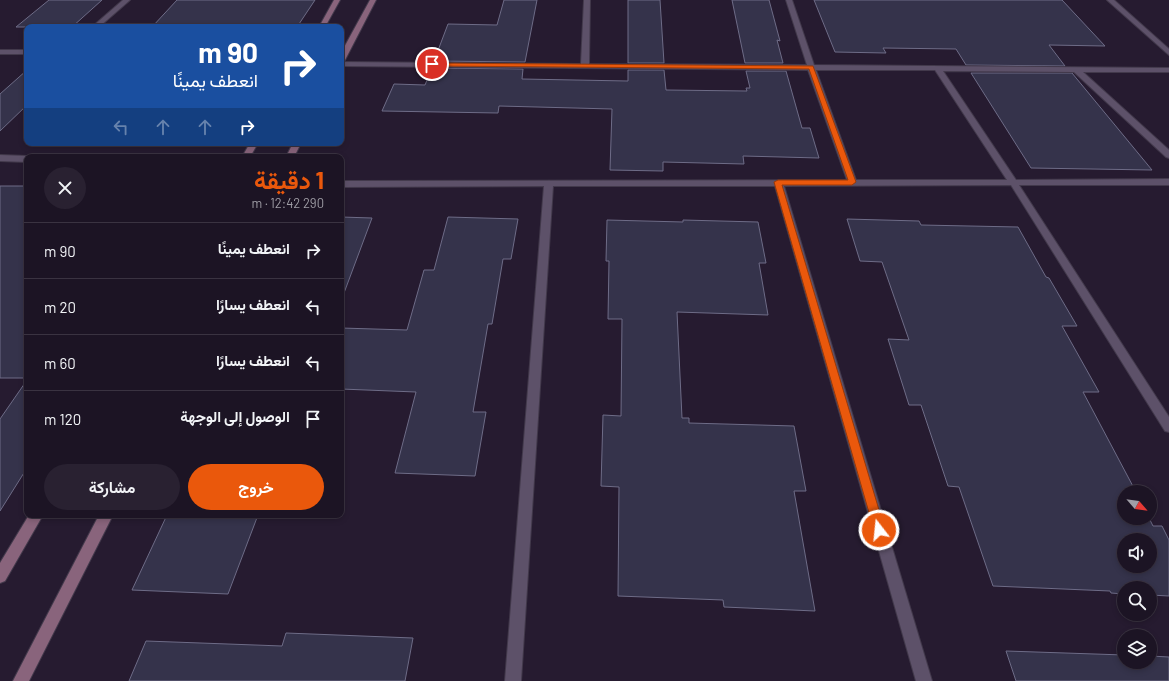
<!DOCTYPE html>
<html lang="ar">
<meta charset="utf-8">
<style>
body{margin:0;font-family:Barlow,Vazirmatn,sans-serif;background:#292131;color:#f1f3f6;direction:rtl;height:100vh;display:flex;flex-direction:column;font-size:15px;white-space:nowrap}
*{box-sizing:border-box;margin:0}
p{font-size:13px;color:#a09ea6}
.icon{flex:none;width:22px;height:22px;fill:none;stroke:currentColor;stroke-width:2;stroke-linecap:round;stroke-linejoin:round}
.map{position:relative;flex:1;overflow:hidden;direction:ltr}
.drawer{position:absolute;left:24px;top:154px;width:320px;height:364px;display:flex;flex-direction:column;background:#1c1424;border-radius:8px;box-shadow:0 2px 6px #0003,0 0 0 1px #3a3341;direction:rtl}
.drawer>*{flex:none}
.hud{position:absolute;left:24px;top:24px;width:320px;height:122px;border-radius:8px;box-shadow:0 2px 6px #0003,0 0 0 1px #3a3341;direction:rtl;background:#1a4fa0;color:#fff;overflow:hidden}
.needle{width:26px;rotate:118deg}
.fabs{position:absolute;left:1117px;top:485px;display:grid;gap:8px}
.fabs a{display:grid;place-items:center;width:40px;height:40px;border-radius:50%;background:#1c1424;box-shadow:0 2px 6px #0003,0 0 0 1px #3a3341;font-size:20px}
.pin{position:absolute;display:grid;place-items:center;width:34px;height:34px;color:#fff;margin:-17px;border:2px solid #fff;border-radius:50%;box-shadow:0 1px 4px #0007}
.me{position:absolute;width:44px;margin:-22px;rotate:344deg;stroke-linejoin:round;filter:drop-shadow(0 0 3px #0008)}
.turn{display:flex;align-items:center;gap:14px;height:84px;padding:0 20px;font-size:18px}
.turn .icon{width:52px;height:52px;stroke-width:2.5}
.turn b{display:block;font-size:28px;line-height:34px}
.lanes{display:flex;align-items:center;height:38px;padding:0 20px;background:#0003;justify-content:center;gap:20px;direction:ltr}
.lanes .off{opacity:.35}
.round{display:grid;place-items:center;flex:none;width:42px;height:42px;border-radius:21px;background:#292131}
.head{display:flex;align-items:center;justify-content:space-between;height:68px;padding:0 20px}
h1{font-size:24px;font-weight:700;line-height:30px;color:#ea580c}
.cta{display:flex;gap:8px;margin-top:auto;padding:8px 20px}
.cta a{flex:1;height:46px;border-radius:24px;background:#ea580c;color:#fff;font-size:16px;font-weight:700;line-height:46px;text-align:center}
.cta a+a{background:#292131;color:#f1f3f6}
ul{padding:0;list-style:none}
li{display:flex;align-items:center;gap:12px;height:56px;padding:0 20px;border-top:1px solid #3a3341}
li div{flex:1}
li b{display:block;font-size:15px}
li em{font-style:normal}
.map>svg:first-child{display:block}
.building{fill:#35334b;stroke:#6e6c87;fill-rule:evenodd}
.lines{fill:none;stroke-linecap:round;stroke-linejoin:round}
.minor-casing{stroke:#42394b;stroke-width:2}
.secondary-casing{stroke:#42394b;stroke-width:2}
.minor{fill:#5d5169;fill-rule:evenodd}
.secondary{fill:#89647c;fill-rule:evenodd}
.route{fill:#ea580c;stroke:#983908}
</style>
<div class="map">
<svg width="1169" height="681" viewBox="0 0 1169 681">
<rect width="100%" height="100%" fill="#261b30"/>
<!-- building -->
<path class="building" d="M 49,0 L 102,0 L 72,27 L 16,27 Z
M 177,0 L 315,0 L 297,27 L 152,27 Z
M 504,0 L 537,0 L 525,62 L 434,61 L 448,24 L 497,25 Z
M 628,0 L 660,0 L 664,63 L 628,63 Z
M 732,0 L 769,0 L 780,41 L 777,40 L 783,63 L 745,63 Z
M 814,0 L 1062,0 L 1105,46 L 1049,45 L 1065,66 L 966,65 L 956,49 L 883,48 L 886,53 L 835,52 Z
M 432,68 L 523,69 L 522,79 L 628,81 L 628,70 L 664,70 L 666,90 L 747,91 L 746,88 L 750,88 L 746,71 L 786,71 L 802,128 L 810,128 L 819,158 L 743,156 L 744,164 L 663,162 L 663,171 L 610,170 L 612,109 L 499,106 L 498,113 L 382,111 L 394,84 L 425,85 Z
M 27,70 L 27,105 L 0,131 L 0,94 Z
M 971,73 L 1072,73 L 1152,170 L 1031,168 Z
M 0,186 L 27,186 L 27,378 L 0,378 Z
M 341,217 L 372,218 L 344,293 L 341,292 Z
M 448,217 L 518,219 L 511,259 L 503,259 L 492,324 L 488,324 L 473,412 L 486,412 L 475,476 L 395,473 L 416,392 L 341,389 L 341,328 L 407,330 L 424,270 L 434,270 Z
M 847,219 L 919,221 L 921,225 L 1018,227 L 1046,277 L 1049,278 L 1077,326 L 1062,326 L 1099,392 L 1083,392 L 1136,492 L 1124,492 L 1124,518 L 1149,518 L 1153,526 L 1162,526 L 1169,540 L 1169,596 L 1150,595 L 1150,588 L 1124,588 L 1124,594 L 1111,593 L 1110,591 L 993,586 L 959,487 L 948,486 L 921,405 L 909,405 L 888,339 L 909,340 L 882,262 L 860,261 ZM 1124,540 L 1150,540 L 1150,566 L 1124,566 Z
M 607,220 L 683,222 L 683,220 L 758,222 L 766,263 L 759,263 L 768,315 L 677,312 L 682,418 L 689,418 L 689,423 L 794,426 L 806,491 L 794,491 L 815,611 L 724,607 L 723,600 L 618,596 L 619,487 L 601,486 L 603,415 L 621,416 L 622,319 L 608,319 L 609,261 L 606,261 Z
M 27,380 L 27,468 L 0,511 L 0,419 Z
M 167,515 L 258,515 L 228,594 L 132,590 Z
M 286,633 L 413,638 L 405,681 L 129,681 L 146,641 L 282,646 Z
M 1006,651 L 1124,655 L 1124,662 L 1150,662 L 1150,656 L 1169,657 L 1169,681 L 1016,681 Z"/>
<g class="lines">
<!-- minor casing -->
<g class="minor-casing">
<path id="minor" d="M 123,0 L 130,0 L 99,27 L 92,27 Z
M 584,0 L 590,0 L 589,64 L 807,65 L 786,0 L 792,0 L 814,65 L 1169,68 L 1169,72 L 1083,72 L 1169,150 L 1169,158 L 1166,157 L 1074,72 L 943,71 L 1016,180 L 1169,179 L 1169,185 L 1019,185 L 1169,417 L 1169,432 L 1165,431 L 1011,185 L 784,186 L 932,681 L 916,681 L 775,186 L 553,186 L 521,681 L 505,681 L 544,186 L 341,187 L 341,181 L 847,180 L 808,70 L 341,66 L 341,62 L 581,64 ZM 816,70 L 935,70 L 1007,180 L 856,180 Z
M 1107,0 L 1114,0 L 1169,49 L 1169,55 Z
M 0,50 L 27,50 L 27,54 L 0,54 Z
M 0,155 L 27,156 L 29,157 L 27,157 L 27,162 L 0,161 Z"/>
</g>
<!-- secondary casing -->
<g class="secondary-casing">
<path id="secondary" d="M 334,0 L 340,0 L 325,27 L 319,27 Z
M 370,0 L 376,0 L 345,60 L 341,62 L 341,53 Z
M 250,143 L 258,143 L 250,157 L 242,157 Z
M 293,143 L 301,143 L 294,157 L 286,157 Z
M 29,515 L 43,515 L 5,581 L 0,583 L 0,563 Z
M 99,515 L 113,515 L 29,681 L 13,681 Z"/>
</g>
<!-- minor -->
<use href="#minor" class="minor"/>
<!-- secondary -->
<use href="#secondary" class="secondary"/>
</g>
<!-- route -->
<path class="route" d="M 430,63 L 813,66 L 856,182 L 852,185 L 782,185 L 885,530 L 883,534 L 879,535 L 875,534 L 874,530 L 774,182 L 778,180 L 848,180 L 809,69 L 432,66 L 430,66 Z"/>
</svg>
<div class="fabs">
<a><svg class="needle" viewBox="-14 -14 28 28"><path d="M0-13l5 13h-10z" fill="#e53935"/><path d="M0 13l5-13h-10z" fill="#a09ea6"/></svg></a>
<a><svg class="icon" aria-label="sound" viewBox="0 0 24 24"><path d="M4 9h4l5-4v14l-5-4H4zM17 9q2 3 0 6"/></svg></a>
<a><svg class="icon" aria-label="search" viewBox="0 0 24 24"><circle cx="10" cy="10" r="6"/><path d="M15 15l6 6"/></svg></a>
<a><svg class="icon" aria-label="layers" viewBox="0 0 24 24"><path d="M12 4l9 5-9 5-9-5zM3 14l9 5 9-5"/></svg></a>
</div>
<div class="pin" style="left:432px;top:64px;background:#d93025"><svg class="icon" aria-label="arrive" viewBox="0 0 24 24"><path d="M6 21V4h12l-3 4 3 4H6"/></svg></div>
<svg class="me" style="left:879px;top:530px" viewBox="-20 -20 40 40"><circle r="17" fill="#ea580c" stroke="#fff" stroke-width="3"/><path d="M0-11L8 9 0 5-8 9z" fill="#fff"/></svg>
<div class="hud">
<div class="turn"><svg class="icon" aria-label="right" viewBox="0 0 24 24"><path d="M7 20v-9h11M14 6l5 5-5 5"/></svg><div><b>90 m</b>انعطف يمينًا</div></div>
<div class="lanes"><svg class="icon off" aria-label="left" viewBox="0 0 24 24"><path d="M17 20v-9H6M10 6l-5 5 5 5"/></svg><svg class="icon off" aria-label="ahead" viewBox="0 0 24 24"><path d="M12 20V5M6 11l6-6 6 6"/></svg><svg class="icon off" aria-label="ahead" viewBox="0 0 24 24"><path d="M12 20V5M6 11l6-6 6 6"/></svg><svg class="icon" aria-label="right" viewBox="0 0 24 24"><path d="M7 20v-9h11M14 6l5 5-5 5"/></svg></div>
</div>
<section class="drawer">
<div class="head"><div><h1>1 دقيقة</h1><p>290 m · 12:42</p></div><a class="round"><svg class="icon" aria-label="close" viewBox="0 0 24 24"><path d="M6 6l12 12M18 6L6 18"/></svg></a></div>
<ul>
<li><svg class="icon" aria-label="right" viewBox="0 0 24 24"><path d="M7 20v-9h11M14 6l5 5-5 5"/></svg><div><b>انعطف يمينًا</b></div><em>90 m</em></li>
<li><svg class="icon" aria-label="left" viewBox="0 0 24 24"><path d="M17 20v-9H6M10 6l-5 5 5 5"/></svg><div><b>انعطف يسارًا</b></div><em>20 m</em></li>
<li><svg class="icon" aria-label="left" viewBox="0 0 24 24"><path d="M17 20v-9H6M10 6l-5 5 5 5"/></svg><div><b>انعطف يسارًا</b></div><em>60 m</em></li>
<li><svg class="icon" aria-label="arrive" viewBox="0 0 24 24"><path d="M6 21V4h12l-3 4 3 4H6"/></svg><div><b>الوصول إلى الوجهة</b></div><em>120 m</em></li>
</ul>
<div class="cta"><a>خروج</a><a>مشاركة</a></div>
</section>
</div>
